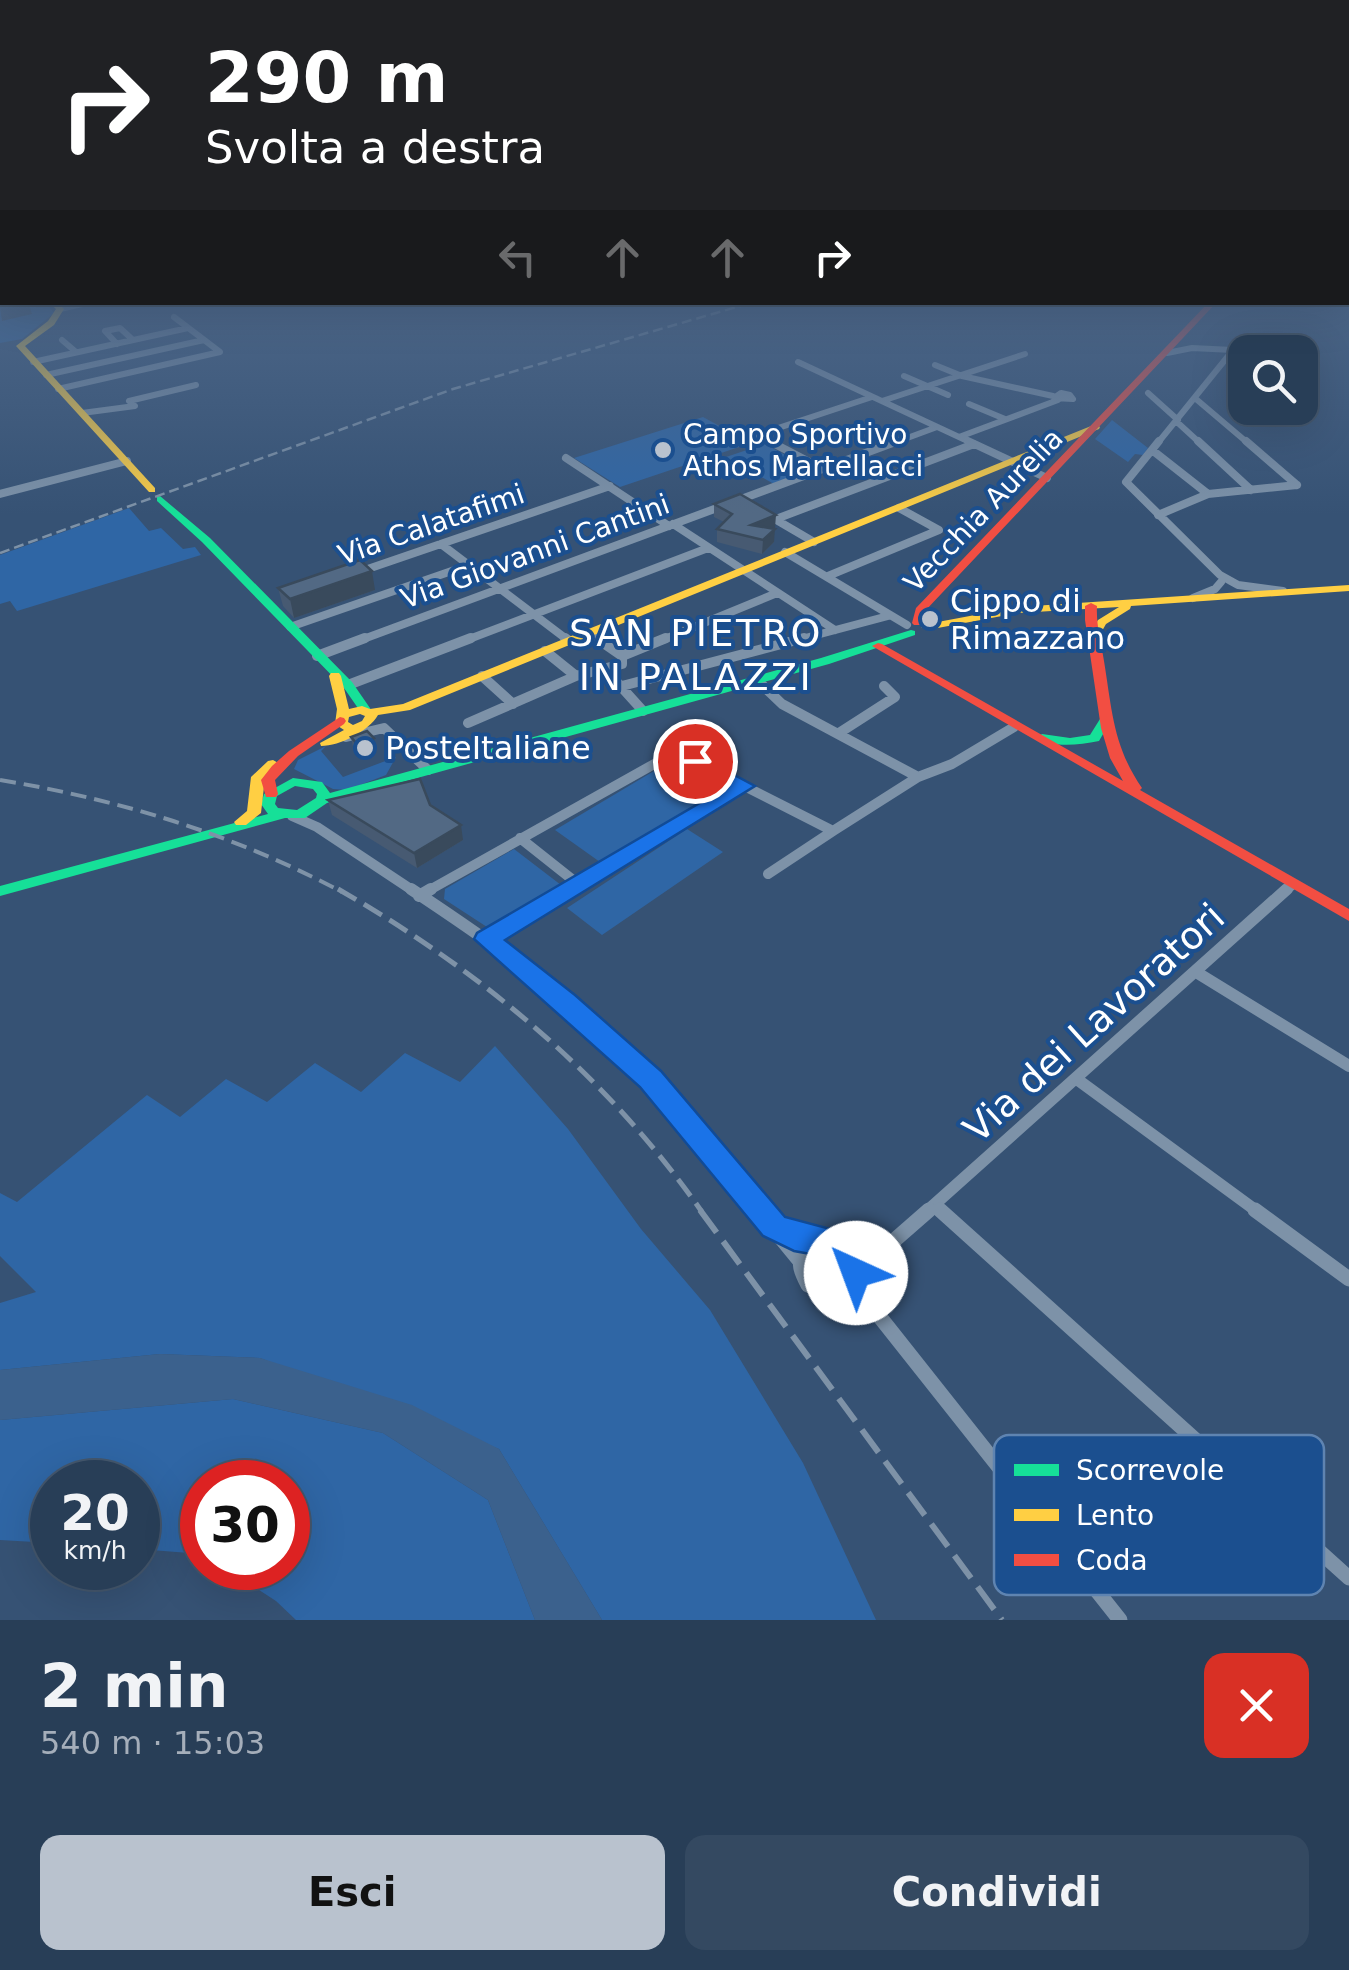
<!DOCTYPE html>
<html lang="it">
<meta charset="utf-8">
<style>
body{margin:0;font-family:"DejaVu Sans",sans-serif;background:#344961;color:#f1f3f6;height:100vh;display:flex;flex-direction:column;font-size:38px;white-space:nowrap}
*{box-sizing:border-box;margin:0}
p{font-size:32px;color:#a5aeba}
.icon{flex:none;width:55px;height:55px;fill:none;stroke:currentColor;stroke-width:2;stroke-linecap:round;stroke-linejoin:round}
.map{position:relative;height:1620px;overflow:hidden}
.sheet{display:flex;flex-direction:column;background:#283e57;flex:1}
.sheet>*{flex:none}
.banner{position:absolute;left:0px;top:0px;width:1350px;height:305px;box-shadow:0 10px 40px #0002,0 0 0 2px #44576d;background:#202124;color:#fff;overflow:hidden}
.buttons{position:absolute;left:1228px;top:335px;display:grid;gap:20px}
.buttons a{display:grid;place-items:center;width:90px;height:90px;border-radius:20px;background:#283e57;box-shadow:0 10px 40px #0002,0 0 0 2px #44576d;font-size:50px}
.speed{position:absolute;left:30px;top:1460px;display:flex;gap:20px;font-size:50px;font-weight:700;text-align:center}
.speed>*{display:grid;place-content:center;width:130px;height:130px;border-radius:50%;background:#283e57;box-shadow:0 10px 40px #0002,0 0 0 2px #44576d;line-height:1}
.speed small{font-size:25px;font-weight:400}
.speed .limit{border:15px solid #d22;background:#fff;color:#111}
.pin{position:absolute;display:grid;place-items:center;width:85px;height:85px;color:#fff;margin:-42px;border:5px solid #fff;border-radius:50%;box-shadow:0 2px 10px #0007}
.me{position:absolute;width:110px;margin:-55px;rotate:317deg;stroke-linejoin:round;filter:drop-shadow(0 0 8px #0008)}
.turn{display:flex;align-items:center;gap:35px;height:210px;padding:0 40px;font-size:45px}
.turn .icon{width:130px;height:130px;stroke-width:2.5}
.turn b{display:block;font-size:70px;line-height:85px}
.lanes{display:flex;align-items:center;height:95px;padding:0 40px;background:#0003;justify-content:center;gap:50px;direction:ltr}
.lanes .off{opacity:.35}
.round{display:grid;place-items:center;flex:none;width:105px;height:105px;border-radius:20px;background:#344961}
.summary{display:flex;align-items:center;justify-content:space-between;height:170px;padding:0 40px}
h1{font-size:60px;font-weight:600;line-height:75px}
.action{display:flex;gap:20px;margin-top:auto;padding:20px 40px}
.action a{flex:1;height:115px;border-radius:20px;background:#b9c2ce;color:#111;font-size:40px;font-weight:600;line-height:115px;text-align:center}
.action a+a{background:#344961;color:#f1f3f6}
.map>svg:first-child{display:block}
.green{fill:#2f66a5}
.water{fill:#3b618d}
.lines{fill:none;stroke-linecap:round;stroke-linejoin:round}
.street-far4{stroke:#7d92a8;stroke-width:6}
.street-far3{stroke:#7d92a8;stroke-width:8}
.street-far2{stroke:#7d92a8;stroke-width:10}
.street-far1{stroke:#7d92a8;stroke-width:12}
.street{stroke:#7d92a8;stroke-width:15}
.fast{fill:#16e098;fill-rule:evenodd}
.slow{fill:#ffcf43;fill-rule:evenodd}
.jam{fill:#f24e42;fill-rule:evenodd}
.rail-far3{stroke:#7e92a7;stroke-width:2.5;stroke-dasharray:10 5;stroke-linecap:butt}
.rail-far2{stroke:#7e92a7;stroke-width:4;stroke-dasharray:16 8;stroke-linecap:butt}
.rail-far1{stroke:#7e92a7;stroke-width:5;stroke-dasharray:21 9;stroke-linecap:butt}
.rail{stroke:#7e92a7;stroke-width:6;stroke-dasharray:28 11;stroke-linecap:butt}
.wall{fill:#475a72}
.shaded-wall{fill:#394a5c}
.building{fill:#526984;stroke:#394a5c;stroke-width:2.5}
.route{fill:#1a73e8;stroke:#114b97;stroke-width:2.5}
.poi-dot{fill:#b9c2ce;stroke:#1b4f8f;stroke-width:4}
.labels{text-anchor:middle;stroke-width:8;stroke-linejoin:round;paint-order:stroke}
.far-poi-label{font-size:28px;fill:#fff;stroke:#1b4f8f;text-anchor:start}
.far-street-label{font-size:28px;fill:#fff;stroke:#1b4f8f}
.poi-label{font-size:32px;fill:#fff;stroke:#1b4f8f;text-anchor:start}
.quarter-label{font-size:38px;letter-spacing:2.5px;fill:#fff;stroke:#1b4f8f}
.near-street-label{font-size:38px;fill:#fff;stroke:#1b4f8f}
.key{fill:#1b4f8f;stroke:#5f84b1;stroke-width:2.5}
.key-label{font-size:28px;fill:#fff}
</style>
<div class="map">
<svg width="1349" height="1620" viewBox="0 0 1349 1620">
<rect width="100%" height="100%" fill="#365274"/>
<!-- green -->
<path class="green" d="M 0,288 L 2,302 L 46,303 L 54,313 L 22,339 L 0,343 Z
M 703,417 L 751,443 L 620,487 L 574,458 Z
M 1112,420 L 1148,448 L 1143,455 L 1135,454 L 1128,462 L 1095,439 Z
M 765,444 L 813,470 L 774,484 L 726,457 Z
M 129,508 L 149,531 L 161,528 L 183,549 L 195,547 L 201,555 L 17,611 L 10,601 L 0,604 L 0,555 Z
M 326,746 L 321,751 L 343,777 L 396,757 L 386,775 L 347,790 L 333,789 L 294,769 L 298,760 Z
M 659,768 L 703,800 L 600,862 L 555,830 Z
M 687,829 L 723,852 L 602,935 L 567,908 Z
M 514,849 L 561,885 L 487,927 L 444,899 L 445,889 Z
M 495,1046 L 568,1129 L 641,1229 L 710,1310 L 803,1463 L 876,1620 L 602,1620 L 499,1449 L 260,1358 L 160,1354 L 0,1370 L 0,1303 L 36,1292 L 0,1256 L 0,1193 L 17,1202 L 147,1095 L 180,1117 L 226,1079 L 267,1102 L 315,1063 L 361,1092 L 405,1053 L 460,1082 Z
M 233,1399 L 383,1433 L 488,1500 L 535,1620 L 296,1620 L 276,1601 L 225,1568 L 288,1568 L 288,1482 L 202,1482 L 202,1554 L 138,1549 L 138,1482 L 52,1482 L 52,1543 L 0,1540 L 0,1420 Z"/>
<!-- water -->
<path class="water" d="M 160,1354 L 260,1358 L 412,1405 L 499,1449 L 602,1620 L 535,1620 L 488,1500 L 383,1433 L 233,1399 L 0,1420 L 0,1370 Z"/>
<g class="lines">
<!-- street-far4 -->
<path class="street-far4" d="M 60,309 L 91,302
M 62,340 L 76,352
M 117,344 L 105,331 L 120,328 L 133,340
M 1167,353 L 1192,348 L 1233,350
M 33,362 L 188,328
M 798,362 L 974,444
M 935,365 L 962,376 L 1053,396
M 46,375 L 204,340
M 904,376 L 948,395
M 58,389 L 220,352 L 174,317
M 1061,393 L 1070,395 L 1073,399 L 1054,398 Z
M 1148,393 L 1178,420
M 1196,399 L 1249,444
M 882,401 L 1025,354
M 969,404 L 1005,419
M 82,413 L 135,406 L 129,401 L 196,385
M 1177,422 L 1201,444
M 757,435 L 872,397
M 757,435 L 774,444
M 959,437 L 1058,400
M 891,444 L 937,427
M 1157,444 L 1233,350"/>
<!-- street-far3 -->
<path class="street-far3" d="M 769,441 L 823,469
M 968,441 L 1047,478
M 1159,441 L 1126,482 L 1220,575 L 1238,585 L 1283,591
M 1198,441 L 1251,490
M 1246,441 L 1297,485
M 1152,450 L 1208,494
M 566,458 L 669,526
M 0,494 L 127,461
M 1158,515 L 1208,494 L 1297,485
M 773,518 L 814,542
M 776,519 L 974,444
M 673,524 L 835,630
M 441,544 L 569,641
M 785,552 L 907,625
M 356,573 L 610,486
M 828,576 L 939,530 L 899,508
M 1193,598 L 1215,589 L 1221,582
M 290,627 L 469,565
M 588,633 L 599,641
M 358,641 L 898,441
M 464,641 L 708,548
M 660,641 L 777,593
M 794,641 L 888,616"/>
<!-- street-far2 -->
<path class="street-far2" d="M 565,638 L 569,641
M 545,651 L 576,676 L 622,664 L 622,656 L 596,638
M 317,656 L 365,638
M 622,656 L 666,638
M 606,670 L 643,711
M 482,676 L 513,704
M 757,680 L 782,704 L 918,777
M 348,685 L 471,638
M 622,686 L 804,638
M 468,723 L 576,676
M 839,733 L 895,697 L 884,686
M 346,737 L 384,728 L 428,770
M 292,816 L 317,827 L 415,892
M 520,838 L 578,884
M 768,874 L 833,831
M 426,892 L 665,758 L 695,761 L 833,831 L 918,777 L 952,764 L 1014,727
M 566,892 L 744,786
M 1284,892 L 1293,884"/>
<!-- street-far1 -->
<path class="street-far1" d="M 411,889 C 494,944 585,1007 652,1081 C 690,1123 724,1169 760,1212
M 419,896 L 431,889
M 486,939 L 570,889
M 1196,972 L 1349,1066
M 1078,1080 L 1258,1212
M 936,1206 L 943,1212
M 926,1212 L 1287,889"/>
<!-- street -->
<path class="street" d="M 758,1210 L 799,1260
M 940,1210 L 1349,1578
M 1255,1210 L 1349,1279
M 779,1229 L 815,1242
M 834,1242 L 854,1257 C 856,1297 840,1295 808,1285 C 799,1268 797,1263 808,1246 Z
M 845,1246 L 887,1248
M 857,1273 L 929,1210
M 853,1283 L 1120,1620"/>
<!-- fast -->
<path class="fast" d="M 160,496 L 210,538 L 352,682 L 372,711 L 370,714 L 362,714 L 344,688 L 202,542 L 157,501 L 157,497 Z
M 911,630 L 915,631 L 915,635 L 829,664 L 327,803 L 305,818 L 285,818 L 0,896 L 0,886 L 268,814 L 261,804 L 264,794 L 293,778 L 322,782 L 330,793 L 821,658 ZM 295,786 L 313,789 L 317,794 L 316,798 L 297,810 L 278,808 L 275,804 L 277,796 Z
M 1104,718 L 1110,722 L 1099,741 C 1077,745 1055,748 1036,738 L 1042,734 L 1070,738 L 1090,735 L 1100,719 Z"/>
<!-- slow -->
<path class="slow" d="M 49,302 L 57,302 L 64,309 L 54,325 L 25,346 L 155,488 L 155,492 L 149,492 L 16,346 L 48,321 L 56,309 Z
M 1096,424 L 1100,427 L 1099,429 L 410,710 L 378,715 C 369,731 340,746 321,746 L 320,743 L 344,730 L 335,724 L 337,709 L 329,676 L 331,673 L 339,673 L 341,676 L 349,709 L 362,706 L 370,709 L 403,704 ZM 360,714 L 365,716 L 362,721 L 353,725 L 348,722 L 349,717 Z
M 1349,585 L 1349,591 L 1131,606 L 1130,609 L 1106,624 L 1098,638 L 1094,639 L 1088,636 L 1098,620 L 1119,607 L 1018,613 L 927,630 L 921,627 L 927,624 L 1018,607 Z
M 273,760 L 280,764 L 265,778 L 261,813 L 246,825 L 236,825 L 234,822 L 247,811 L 251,777 L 268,761 Z"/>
<!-- jam -->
<path class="jam" d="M 1209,302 L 1217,302 L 925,611 L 922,625 L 914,625 L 912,623 L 916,608 Z
M 1091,603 L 1097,606 C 1096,625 1101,642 1104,661 C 1112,710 1113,746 1142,788 L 1140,790 L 1349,909 L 1349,921 L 872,646 L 878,643 L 882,644 L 1123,781 L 1110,758 L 1101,728 L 1085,620 L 1085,606 Z
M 340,717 L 344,718 L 346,721 L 344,724 L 298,756 L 275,780 L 278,794 L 276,797 L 266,797 L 261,780 L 272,766 L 289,751 Z"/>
<!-- rail-far3 -->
<path class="rail-far3" d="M 0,553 L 453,389 L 754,302"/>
<!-- rail-far2 -->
<path class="rail-far2" d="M 0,780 C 121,800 233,834 342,892"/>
<!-- rail-far1 -->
<path class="rail-far1" d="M 338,889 C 481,971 607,1076 702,1212"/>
<!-- rail -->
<path class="rail" d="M 700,1210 L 1002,1620"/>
</g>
<!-- wall -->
<path class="wall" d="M 714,504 L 775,528 L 773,529 L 774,542 L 762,554 L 717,542 L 717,529 L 724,522 L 714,517 Z
M 278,588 L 375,590 L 294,618 L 283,606 Z
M 351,737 L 374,738 L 376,748 L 360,755 L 353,747 Z
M 328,800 L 430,805 L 463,840 L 417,868 L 332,815 Z"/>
<!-- shaded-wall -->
<path class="shaded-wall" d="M 21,302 L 28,302 L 32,314 L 2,321 L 0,307 Z
M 776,515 L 775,528 L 750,538 L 751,525 Z
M 775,529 L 774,542 L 762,554 L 763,540 Z
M 372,571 L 375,590 L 294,618 L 290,599 Z
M 374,738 L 376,748 L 360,755 L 358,745 Z
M 461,825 L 463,840 L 417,868 L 414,853 Z"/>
<!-- building -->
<path class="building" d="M 0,297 L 2,297 L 2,302 L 21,302 L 0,307 Z
M 740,494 L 776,515 L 751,525 L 775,529 L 763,540 L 717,529 L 732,514 L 714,504 Z
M 360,560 L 372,571 L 290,599 L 278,588 Z
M 367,731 L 374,738 L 358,745 L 351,737 Z
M 420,779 L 430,805 L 461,825 L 414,853 L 328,800 Z"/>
<!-- sky -->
<linearGradient id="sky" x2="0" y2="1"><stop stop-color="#1e2d40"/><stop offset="0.56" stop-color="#4c6688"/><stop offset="1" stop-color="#4c6688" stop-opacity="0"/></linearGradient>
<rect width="1349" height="515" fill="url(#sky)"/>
<!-- route -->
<path class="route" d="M 695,754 L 755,786 L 505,940 L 575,995 L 661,1071 L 785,1217 L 853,1235 L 865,1247 L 873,1273 L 868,1284 L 856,1288 L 845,1284 L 833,1258 L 794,1251 L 763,1236 L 640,1087 L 474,939 L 477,933 L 727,787 L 688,766 L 684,761 Z"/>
<!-- markers -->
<g class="poi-dot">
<circle cx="663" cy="450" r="10"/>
<circle cx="930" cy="619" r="10"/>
<circle cx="365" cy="748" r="10"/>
</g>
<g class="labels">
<!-- far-poi labels -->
<g class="far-poi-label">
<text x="683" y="444">Campo Sportivo<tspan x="683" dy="32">Athos Martellacci</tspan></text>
</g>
<!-- far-street labels -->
<g class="far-street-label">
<text transform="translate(983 510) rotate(-46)" y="10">Vecchia Aurelia</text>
<text transform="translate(431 524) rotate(-19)" y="10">Via Calatafimi</text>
<text transform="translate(535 551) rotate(-20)" y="10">Via Giovanni Cantini</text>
</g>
<!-- poi labels -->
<g class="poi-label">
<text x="950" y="612">Cippo di<tspan x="950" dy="37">Rimazzano</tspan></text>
<text x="385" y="759">PosteItaliane</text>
</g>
<!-- quarter labels -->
<g class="quarter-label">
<text x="696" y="646">SAN PIETRO<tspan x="696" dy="44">IN PALAZZI</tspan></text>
</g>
<!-- near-street labels -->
<g class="near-street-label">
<text transform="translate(1094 1023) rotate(-42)" y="13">Via dei Lavoratori</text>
</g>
</g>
<!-- legend -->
<rect x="994" y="1435" width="330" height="160" rx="15" class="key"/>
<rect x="1014" y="1464" width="45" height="12" fill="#16e098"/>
<rect x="1014" y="1509" width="45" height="12" fill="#ffcf43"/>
<rect x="1014" y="1554" width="45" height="12" fill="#f24e42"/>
<g class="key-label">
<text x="1076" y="1480">Scorrevole</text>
<text x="1076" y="1525">Lento</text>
<text x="1076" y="1570">Coda</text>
</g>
</svg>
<div class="buttons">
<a><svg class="icon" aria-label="search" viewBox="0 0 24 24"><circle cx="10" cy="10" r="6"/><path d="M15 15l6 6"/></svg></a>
</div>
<div class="speed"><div>20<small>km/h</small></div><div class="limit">30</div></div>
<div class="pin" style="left:695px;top:761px;background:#d93025"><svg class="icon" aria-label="arrive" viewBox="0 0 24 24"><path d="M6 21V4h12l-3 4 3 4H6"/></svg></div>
<svg class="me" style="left:856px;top:1273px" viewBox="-20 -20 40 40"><circle r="19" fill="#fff"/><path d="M0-13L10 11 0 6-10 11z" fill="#1a73e8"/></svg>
<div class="banner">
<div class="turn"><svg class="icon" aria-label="right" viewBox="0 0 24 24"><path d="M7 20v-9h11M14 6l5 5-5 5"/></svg><div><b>290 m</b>Svolta a destra</div></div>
<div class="lanes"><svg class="icon off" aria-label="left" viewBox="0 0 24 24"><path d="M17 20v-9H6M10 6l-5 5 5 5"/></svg><svg class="icon off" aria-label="ahead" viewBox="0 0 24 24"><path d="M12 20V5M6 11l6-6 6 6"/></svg><svg class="icon off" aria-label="ahead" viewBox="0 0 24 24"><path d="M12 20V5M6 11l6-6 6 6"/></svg><svg class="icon" aria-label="right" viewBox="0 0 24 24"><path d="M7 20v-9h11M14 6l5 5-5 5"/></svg></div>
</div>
</div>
<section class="sheet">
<div class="summary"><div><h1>2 min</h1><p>540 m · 15:03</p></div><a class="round" style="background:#d93025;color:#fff"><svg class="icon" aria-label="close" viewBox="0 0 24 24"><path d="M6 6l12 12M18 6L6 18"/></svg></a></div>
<div class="action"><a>Esci</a><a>Condividi</a></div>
</section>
